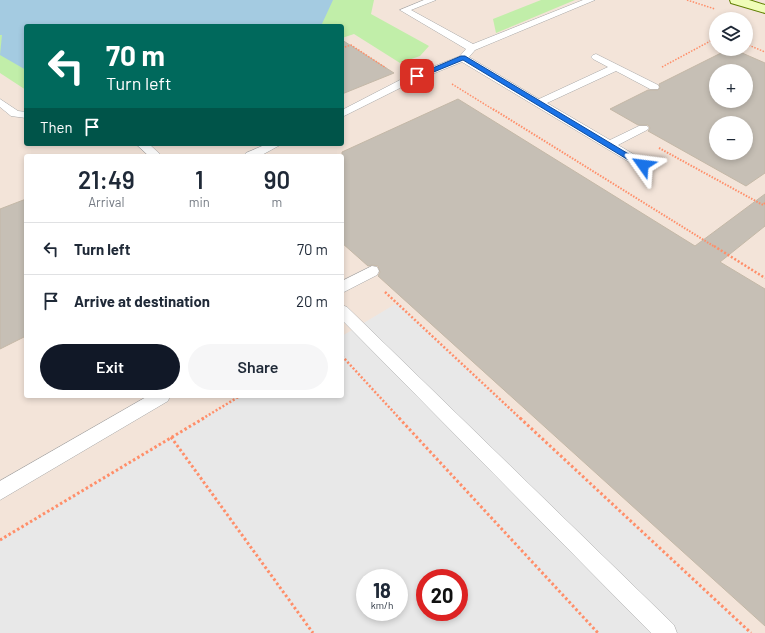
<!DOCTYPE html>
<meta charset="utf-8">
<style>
body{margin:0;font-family:Barlow,sans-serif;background:#f6f6f7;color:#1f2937;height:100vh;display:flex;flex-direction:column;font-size:15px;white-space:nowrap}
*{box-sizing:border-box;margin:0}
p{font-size:13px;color:#747a83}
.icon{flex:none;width:22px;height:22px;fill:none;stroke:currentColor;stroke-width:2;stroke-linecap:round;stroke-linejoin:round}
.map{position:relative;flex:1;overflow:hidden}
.drawer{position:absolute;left:24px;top:154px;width:320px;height:244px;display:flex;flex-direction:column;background:#fff;border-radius:4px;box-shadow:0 2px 6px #0003}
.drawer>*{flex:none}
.guide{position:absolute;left:24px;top:24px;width:320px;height:122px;border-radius:4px;box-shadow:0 2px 6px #0003;background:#00695c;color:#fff;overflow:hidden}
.buttons{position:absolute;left:709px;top:12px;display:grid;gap:8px}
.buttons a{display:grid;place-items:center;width:44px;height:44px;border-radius:50%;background:#fff;box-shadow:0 2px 6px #0003;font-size:20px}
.speed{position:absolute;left:356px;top:569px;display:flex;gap:8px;font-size:20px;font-weight:700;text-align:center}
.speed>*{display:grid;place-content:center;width:52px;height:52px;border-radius:50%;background:#fff;box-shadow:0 2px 6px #0003;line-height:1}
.speed small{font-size:10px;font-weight:400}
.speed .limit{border:6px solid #d22;background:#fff;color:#111}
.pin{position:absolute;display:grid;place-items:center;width:34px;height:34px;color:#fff;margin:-17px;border-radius:8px;box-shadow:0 2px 6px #0006}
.me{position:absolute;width:44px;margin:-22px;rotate:301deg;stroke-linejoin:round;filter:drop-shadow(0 0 3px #0008)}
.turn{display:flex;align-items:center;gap:14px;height:84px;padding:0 16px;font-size:18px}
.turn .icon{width:52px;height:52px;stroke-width:2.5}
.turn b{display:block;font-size:28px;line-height:34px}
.then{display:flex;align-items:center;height:38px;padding:0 16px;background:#0003;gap:8px;font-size:15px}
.eta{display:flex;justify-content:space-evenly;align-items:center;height:68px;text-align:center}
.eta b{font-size:24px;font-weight:600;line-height:28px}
.action{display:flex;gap:8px;margin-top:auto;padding:8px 16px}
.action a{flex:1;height:46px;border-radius:24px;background:#111827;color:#fff;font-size:16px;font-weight:600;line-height:46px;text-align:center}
.action a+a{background:#f6f6f7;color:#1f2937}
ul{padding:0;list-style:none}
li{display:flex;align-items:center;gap:12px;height:52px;padding:0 16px;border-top:1px solid #e0e1e3}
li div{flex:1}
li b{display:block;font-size:15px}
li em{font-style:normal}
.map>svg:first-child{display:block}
.military{fill:#f3e4d9;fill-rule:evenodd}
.grass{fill:#c1eea9}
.parking{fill:#e8e8e8;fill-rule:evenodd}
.water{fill:#a4cbe1}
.building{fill:#c6bfb5;stroke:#c4b8a7;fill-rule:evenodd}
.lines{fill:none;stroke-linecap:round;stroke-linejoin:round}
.lane-casing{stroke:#a7a7a7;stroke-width:1}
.secondary-casing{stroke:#5f7e00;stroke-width:2}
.path-far3{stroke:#ff8e69;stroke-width:1.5;stroke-dasharray:1.5 1.5;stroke-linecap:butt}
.path-far2{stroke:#ff8e69;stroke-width:2;stroke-dasharray:1.5 1.5;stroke-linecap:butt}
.path-far1{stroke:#ff8e69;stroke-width:2.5;stroke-dasharray:2 2;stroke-linecap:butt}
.path{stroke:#ff8e69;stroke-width:3;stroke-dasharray:2.5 2.5;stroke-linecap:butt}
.lane{fill:#fff;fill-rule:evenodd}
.secondary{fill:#f0fdb8;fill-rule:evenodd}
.route{fill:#1a73e8;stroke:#114b97}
</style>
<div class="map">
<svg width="765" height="633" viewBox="0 0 765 633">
<rect width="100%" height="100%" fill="#f1efe6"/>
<!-- military -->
<path class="military" d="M 0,0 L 765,0 L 765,633 L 0,633 ZM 716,19 L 746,19 L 746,49 L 716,49 ZM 26,26 L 342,26 L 342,144 L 26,144 ZM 716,71 L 746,71 L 746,101 L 716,101 ZM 716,123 L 746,123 L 746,153 L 716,153 ZM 26,156 L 342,156 L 342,396 L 26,396 ZM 365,578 L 399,578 L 399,612 L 365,612 ZM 425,578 L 459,578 L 459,612 L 425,612 Z"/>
<!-- grass -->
<path class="grass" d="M 0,0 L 374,0 L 371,14 L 429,46 L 420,56 L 400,63 L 354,34 L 342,38 L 342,26 L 26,26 L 26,90 L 0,73 Z
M 541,0 L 575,0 L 496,33 L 493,19 Z"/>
<!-- parking -->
<path class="parking" d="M 397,303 L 751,633 L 0,633 L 0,540 L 240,396 L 342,396 L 342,336 ZM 365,578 L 399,578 L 399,612 L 365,612 ZM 425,578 L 459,578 L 459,612 L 425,612 Z"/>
<!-- water -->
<path class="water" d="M 0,0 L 333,0 L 321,26 L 26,26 L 26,70 L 0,55 L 2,35 L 0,35 Z"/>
<!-- building -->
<path class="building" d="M 342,40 L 394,73 L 342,94 Z
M 729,49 L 733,49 L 765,63 L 765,173 L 746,186 L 648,131 L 650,128 L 648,125 L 638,125 L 610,109 L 648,90 L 658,90 L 660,88 L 659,84 ZM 716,71 L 746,71 L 746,101 L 716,101 ZM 716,123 L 746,123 L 746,153 L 716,153 Z
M 458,99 L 695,246 L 765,194 L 765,226 L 720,262 L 765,289 L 765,626 L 378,276 L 380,272 L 378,266 L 372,265 L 368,266 L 342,243 L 342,152 Z
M 26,199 L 26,336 L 0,349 L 0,209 Z"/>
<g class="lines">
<!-- lane casing -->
<g class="lane-casing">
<path id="lane" d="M 424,0 L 436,0 L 411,10 L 473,44 L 583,0 L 595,0 L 475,50 L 469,57 L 539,99 L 608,67 L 593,59 L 591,57 L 593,55 L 596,54 L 658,85 L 659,87 L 658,89 L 650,89 L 616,71 L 547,103 L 610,140 L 639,126 L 647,126 L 649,128 L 647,130 L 618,145 L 647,162 L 649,165 L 647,168 L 639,168 L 462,62 L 410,83 L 342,117 L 342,110 L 402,79 L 460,56 L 466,49 L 400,10 Z
M 0,99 L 18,111 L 26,112 L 26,118 L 11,116 L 0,107 Z
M 136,144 L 149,144 L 162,156 L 149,156 Z
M 267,144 L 282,144 L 260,156 L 244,156 L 246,153 Z
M 372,266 L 377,267 L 379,271 L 377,275 L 342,293 L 342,281 Z
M 342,305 L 347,307 L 674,625 L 677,633 L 651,633 L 342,320 Z
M 148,396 L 170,396 L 168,401 L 0,500 L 0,481 Z"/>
</g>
<!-- secondary casing -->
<g class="secondary-casing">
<path id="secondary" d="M 730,0 L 749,0 L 765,5 L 765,13 L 731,3 Z"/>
</g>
<!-- path-far3 -->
<path class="path-far3" d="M 687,0 L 715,9
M 746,44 L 765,52
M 342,48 L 351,45 L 386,68
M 662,67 L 716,38
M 452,84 L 494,110"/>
<!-- path-far2 -->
<path class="path-far2" d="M 493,109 L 715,247
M 659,148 L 763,205 L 765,203"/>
<!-- path-far1 -->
<path class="path-far1" d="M 714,246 L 765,278
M 385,292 L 521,419
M 342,356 L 400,419
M 202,419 L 240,396"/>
<!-- path -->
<path class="path" d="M 399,418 L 598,633
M 520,418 L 751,633
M 171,437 L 313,633
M 0,540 L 204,418"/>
<!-- lane -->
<use href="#lane" class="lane"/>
<!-- secondary -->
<use href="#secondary" class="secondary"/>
</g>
<!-- route -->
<path class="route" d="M 461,56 L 465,56 L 647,165 L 640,167 L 463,60 L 419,78 L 414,76 Z"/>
</svg>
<div class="buttons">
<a><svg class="icon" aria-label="layers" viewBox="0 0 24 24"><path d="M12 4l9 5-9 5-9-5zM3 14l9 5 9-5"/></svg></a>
<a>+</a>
<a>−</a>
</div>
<div class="speed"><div>18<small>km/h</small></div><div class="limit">20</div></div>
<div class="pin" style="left:417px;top:76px;background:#d93025"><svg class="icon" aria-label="arrive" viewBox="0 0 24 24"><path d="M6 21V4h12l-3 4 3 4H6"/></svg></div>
<svg class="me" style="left:643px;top:165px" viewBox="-20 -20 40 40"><path d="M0-17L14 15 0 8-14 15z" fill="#1a73e8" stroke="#fff" stroke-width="4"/></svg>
<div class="guide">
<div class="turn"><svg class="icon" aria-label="left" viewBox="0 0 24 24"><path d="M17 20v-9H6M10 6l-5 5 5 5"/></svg><div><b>70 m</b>Turn left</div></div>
<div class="then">Then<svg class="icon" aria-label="arrive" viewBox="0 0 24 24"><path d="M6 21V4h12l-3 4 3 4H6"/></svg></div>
</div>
<section class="drawer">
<div class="eta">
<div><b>21:49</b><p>Arrival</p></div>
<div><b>1</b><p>min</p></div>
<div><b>90</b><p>m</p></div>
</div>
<ul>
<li><svg class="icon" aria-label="left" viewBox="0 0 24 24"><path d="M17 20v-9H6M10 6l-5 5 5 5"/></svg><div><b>Turn left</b></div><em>70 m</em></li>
<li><svg class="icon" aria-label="arrive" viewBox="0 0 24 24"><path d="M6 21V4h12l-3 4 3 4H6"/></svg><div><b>Arrive at destination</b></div><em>20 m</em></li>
</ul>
<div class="action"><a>Exit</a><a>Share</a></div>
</section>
</div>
